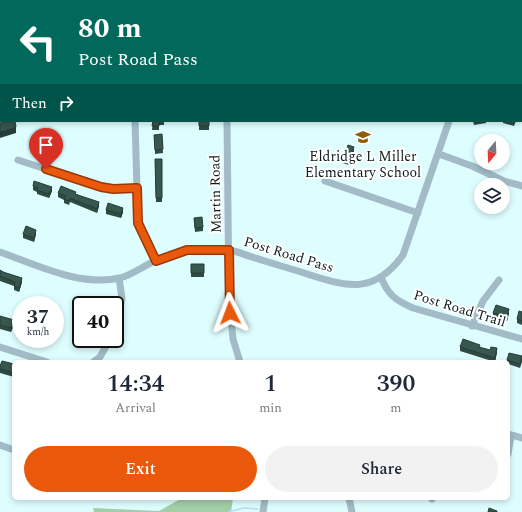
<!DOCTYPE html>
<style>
body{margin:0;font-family:Spectral,serif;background:#f2f2f3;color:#1f2937;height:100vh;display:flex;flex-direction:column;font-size:15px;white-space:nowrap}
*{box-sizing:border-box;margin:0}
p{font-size:13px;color:#747a83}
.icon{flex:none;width:22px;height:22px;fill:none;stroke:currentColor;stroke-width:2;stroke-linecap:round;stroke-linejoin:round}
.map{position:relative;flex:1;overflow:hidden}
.sheet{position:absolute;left:12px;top:360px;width:498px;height:140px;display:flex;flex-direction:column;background:#fff;border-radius:6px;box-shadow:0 2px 6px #0003}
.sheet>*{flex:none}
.banner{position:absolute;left:0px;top:0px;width:522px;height:122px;box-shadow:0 2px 6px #0003;background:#00695c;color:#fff;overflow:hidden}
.needle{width:26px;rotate:198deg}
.controls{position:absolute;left:474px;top:134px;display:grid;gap:8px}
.controls a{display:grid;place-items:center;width:36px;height:36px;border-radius:50%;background:#fff;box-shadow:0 2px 6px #0003;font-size:20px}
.speed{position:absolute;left:12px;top:296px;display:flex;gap:8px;font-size:20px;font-weight:700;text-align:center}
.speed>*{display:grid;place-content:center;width:52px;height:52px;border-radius:50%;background:#fff;box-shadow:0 2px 6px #0003;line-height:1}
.speed small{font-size:10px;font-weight:400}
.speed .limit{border:2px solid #111;border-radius:6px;background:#fff;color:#111}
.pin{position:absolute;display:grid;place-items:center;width:34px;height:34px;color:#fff;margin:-41px -17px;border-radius:50% 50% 50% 0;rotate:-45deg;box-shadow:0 0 4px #0007}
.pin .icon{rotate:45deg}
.me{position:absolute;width:44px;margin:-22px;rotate:357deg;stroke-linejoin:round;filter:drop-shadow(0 0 3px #0008)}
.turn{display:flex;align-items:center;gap:14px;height:84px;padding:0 12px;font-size:18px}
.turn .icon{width:52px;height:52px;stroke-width:2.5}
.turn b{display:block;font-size:28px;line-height:34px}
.then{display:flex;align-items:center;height:38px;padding:0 12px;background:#0003;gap:8px;font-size:15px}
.eta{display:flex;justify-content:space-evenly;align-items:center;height:68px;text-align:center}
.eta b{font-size:24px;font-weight:600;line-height:28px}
.action{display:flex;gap:8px;margin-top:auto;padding:8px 12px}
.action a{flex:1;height:46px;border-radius:24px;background:#ea580c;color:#fff;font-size:16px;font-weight:600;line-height:46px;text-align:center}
.action a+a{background:#f2f2f3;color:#1f2937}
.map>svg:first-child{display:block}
.forest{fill:#a3cea8}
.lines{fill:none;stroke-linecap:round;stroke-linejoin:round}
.stream{stroke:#b9d7f8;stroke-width:1.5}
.minor{stroke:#a2bbc6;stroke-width:7}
.wall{fill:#304b43}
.shaded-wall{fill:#273d37}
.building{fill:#38574e;stroke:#273d37}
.route-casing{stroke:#983908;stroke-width:10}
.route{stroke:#ea580c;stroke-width:7}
.labels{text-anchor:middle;stroke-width:4;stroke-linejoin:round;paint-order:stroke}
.poi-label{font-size:14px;fill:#0c1b1b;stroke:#fff}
.street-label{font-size:14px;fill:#0c1b1b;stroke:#fff}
</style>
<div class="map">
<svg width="522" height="512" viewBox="0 0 522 512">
<rect width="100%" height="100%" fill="#defdfe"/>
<!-- forest -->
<path class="forest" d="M 182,498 L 233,498 L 231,512 L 94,512 L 93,508 L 159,511 Z"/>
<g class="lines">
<!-- stream -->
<path class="stream" d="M 228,512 L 244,508 L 258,509"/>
<!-- minor -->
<path class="minor" d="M 127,0 L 128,1
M 224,0 L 224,1
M 230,0 L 232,1
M 494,0 L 504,1
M 521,3 L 522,3
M 521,97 L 522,97
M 135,121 L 138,223 L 156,261
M 227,121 L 229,298 L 233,339 L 240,362
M 439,154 L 472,166 L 504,181 L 522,186
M 18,160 L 101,187 L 113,189 L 137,188
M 325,181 L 418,213
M 0,252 C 37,265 80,287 120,278 C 132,275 143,266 155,261 C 176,251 206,247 229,250 C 237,251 245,255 252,257 C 270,263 289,268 307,274 C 348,287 374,295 403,255 L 449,121
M 381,277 C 388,295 395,300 413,308 L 522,339
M 115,324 L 122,298 L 119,278
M 472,326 L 483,301 L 499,280
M 0,347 L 47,362
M 93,362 L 100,357 L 110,339
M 508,434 L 522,438
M 0,445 L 14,450
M 508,454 L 511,435
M 349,498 L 352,512
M 431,498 L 432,499
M 263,512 L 265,498"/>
</g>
<!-- wall -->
<path class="wall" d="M 87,0 L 98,0 L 98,1 L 87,1 Z
M 148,0 L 155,0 L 155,1 L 148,1 Z
M 197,0 L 206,0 L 206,1 L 197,1 Z
M 263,0 L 330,0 L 330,1 L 263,1 Z
M 153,121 L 164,121 L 164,125 L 159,125 L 159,130 L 152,130 Z
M 199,121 L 209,121 L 209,130 L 199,130 Z
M 473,121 L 486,121 L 486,123 L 474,125 Z
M 503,121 L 516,121 L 514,126 L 503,123 Z
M 162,134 L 163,153 L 155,154 L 154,135 Z
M 354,151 L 349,165 L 343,163 L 343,159 Z
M 155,159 L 162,159 L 162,202 L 156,202 Z
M 33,186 L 52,191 L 49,198 L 37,194 L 37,192 L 33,190 Z
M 58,193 L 76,194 L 99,206 L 97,213 L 70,202 L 69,205 L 64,203 L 64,200 L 58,197 Z
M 106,210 L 123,212 L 121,218 L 106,214 Z
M 194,218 L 203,227 L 203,231 L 195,232 Z
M 23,234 L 36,234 L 34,242 L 23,238 Z
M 191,264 L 204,264 L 204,277 L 191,277 Z
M 0,270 L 22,282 L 19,292 L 14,290 L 14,286 L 0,281 Z
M 522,312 L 522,325 L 517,323 L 517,319 Z
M 493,313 L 509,313 L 507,321 L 493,317 Z
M 0,316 L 14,324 L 11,332 L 0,329 Z
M 460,347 L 480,348 L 497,352 L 495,362 L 460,351 Z
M 522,356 L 522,362 L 520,368 L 508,364 L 507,360 Z
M 14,364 L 14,377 L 0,373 L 0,366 Z"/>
<!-- shaded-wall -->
<path class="shaded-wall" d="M 16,127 L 16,133 L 0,138 L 0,132 Z
M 354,147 L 354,151 L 349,165 L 349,161 Z
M 52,187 L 52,191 L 49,198 L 49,194 Z
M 99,202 L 99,206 L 97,213 L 97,209 Z
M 123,208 L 123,212 L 121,218 L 121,214 Z
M 36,230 L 36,234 L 34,242 L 34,238 Z
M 22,278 L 22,282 L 19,292 L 19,288 Z
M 509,309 L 509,313 L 507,321 L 507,317 Z
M 14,320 L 14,324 L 11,332 L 11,328 Z
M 497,348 L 497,352 L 495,362 L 495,358 Z"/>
<!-- building -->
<path class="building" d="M 0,0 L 7,0 L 7,1 L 1,1 L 1,14 L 0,14 Z
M 269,0 L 330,0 L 330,1 L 269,1 Z
M 521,16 L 522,16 L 522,27 L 521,27 Z
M 8,121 L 15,121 L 16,127 L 0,132 L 0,123 Z
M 153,121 L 164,121 L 159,121 L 159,126 L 152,126 Z
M 199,121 L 209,121 L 209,126 L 199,126 Z
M 162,134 L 163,149 L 155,150 L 154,135 Z
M 348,145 L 354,147 L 349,161 L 343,159 Z
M 155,159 L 162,159 L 162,198 L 156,198 Z
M 34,181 L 52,187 L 49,194 L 37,190 L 38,188 L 33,186 Z
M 61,186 L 76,192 L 75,194 L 99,202 L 97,209 L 70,198 L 69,201 L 64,199 L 66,196 L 58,193 Z
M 108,203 L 123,208 L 121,214 L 106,210 Z
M 202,217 L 203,227 L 195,228 L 194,218 Z
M 26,226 L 36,230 L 34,238 L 23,234 Z
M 191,264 L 204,264 L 204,273 L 191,273 Z
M 0,270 L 3,272 L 22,278 L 19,288 L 14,286 L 15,282 L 0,276 Z
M 496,305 L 509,309 L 507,317 L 493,313 Z
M 519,311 L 522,312 L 522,321 L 517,319 Z
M 0,316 L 14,320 L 11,328 L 0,325 Z
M 463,339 L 480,345 L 479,347 L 490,350 L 491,347 L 497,348 L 495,358 L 460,347 Z
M 509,353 L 522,356 L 520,364 L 507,360 Z
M 2,361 L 14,364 L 14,373 L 0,369 L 0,366 Z
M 489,508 L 497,511 L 497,512 L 488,512 Z"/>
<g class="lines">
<!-- route casing -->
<g class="route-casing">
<path id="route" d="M 46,169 L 101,187 L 113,189 L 137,188 L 138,223 L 156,261 L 187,250 L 229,250 L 230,313"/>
</g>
<!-- route -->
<use href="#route" class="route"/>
</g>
<!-- icons -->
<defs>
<g id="school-bare" transform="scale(1.2)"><path d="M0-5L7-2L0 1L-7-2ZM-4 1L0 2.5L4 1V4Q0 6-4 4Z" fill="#8f5d0b" stroke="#fff" stroke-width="2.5" paint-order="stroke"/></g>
</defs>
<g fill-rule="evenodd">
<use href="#school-bare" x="363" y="137"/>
</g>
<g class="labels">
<!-- poi labels -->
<g class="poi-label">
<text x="363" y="161">Eldridge L Miller<tspan x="363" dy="16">Elementary School</tspan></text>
</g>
<!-- street labels -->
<g class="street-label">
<text transform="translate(215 194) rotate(-91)" y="5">Martin Road</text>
<text transform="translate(289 254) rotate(17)" y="5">Post Road Pass</text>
<text transform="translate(460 308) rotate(17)" y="5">Post Road Trail</text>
</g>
</g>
</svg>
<div class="controls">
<a><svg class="needle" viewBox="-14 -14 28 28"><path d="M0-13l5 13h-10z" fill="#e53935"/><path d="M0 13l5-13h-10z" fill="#747a83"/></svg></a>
<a><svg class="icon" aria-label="layers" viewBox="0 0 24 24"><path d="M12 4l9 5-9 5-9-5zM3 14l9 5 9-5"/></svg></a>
</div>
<div class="speed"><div>37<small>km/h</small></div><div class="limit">40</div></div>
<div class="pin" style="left:46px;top:169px;background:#d93025"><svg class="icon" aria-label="arrive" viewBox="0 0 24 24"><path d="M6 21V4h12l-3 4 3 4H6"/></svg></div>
<svg class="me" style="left:230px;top:313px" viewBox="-20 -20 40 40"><path d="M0-17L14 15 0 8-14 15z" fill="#ea580c" stroke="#fff" stroke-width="4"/></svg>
<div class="banner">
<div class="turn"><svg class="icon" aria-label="left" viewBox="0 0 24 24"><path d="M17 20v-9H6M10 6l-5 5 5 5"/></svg><div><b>80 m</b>Post Road Pass</div></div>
<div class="then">Then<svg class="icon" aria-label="right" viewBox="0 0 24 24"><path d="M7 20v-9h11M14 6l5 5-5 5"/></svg></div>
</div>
<section class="sheet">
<div class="eta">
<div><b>14:34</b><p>Arrival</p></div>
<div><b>1</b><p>min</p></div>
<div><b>390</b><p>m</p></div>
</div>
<div class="action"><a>Exit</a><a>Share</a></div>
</section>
</div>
